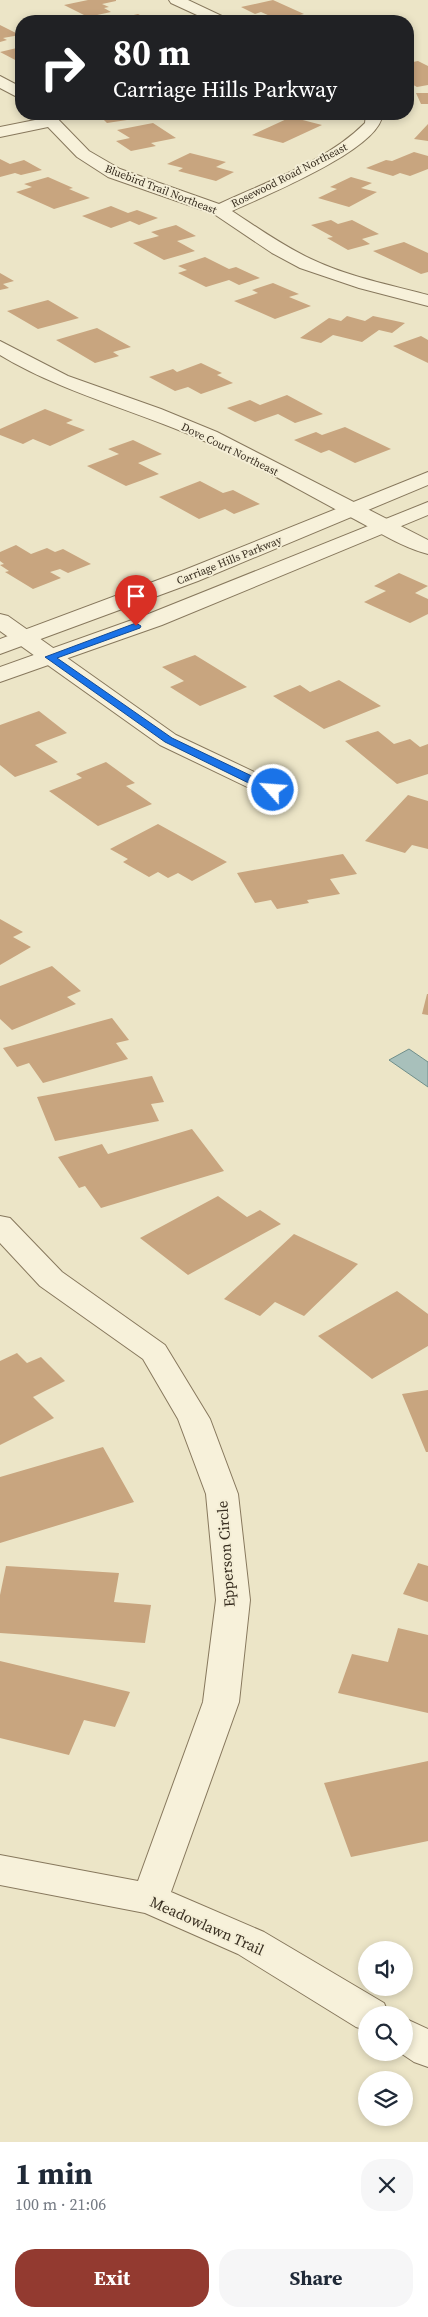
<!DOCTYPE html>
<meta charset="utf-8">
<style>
body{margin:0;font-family:"Source Serif 4",serif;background:#f6f6f7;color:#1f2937;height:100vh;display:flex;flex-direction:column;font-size:19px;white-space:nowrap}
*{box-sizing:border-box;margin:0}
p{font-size:16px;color:#747a83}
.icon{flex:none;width:28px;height:28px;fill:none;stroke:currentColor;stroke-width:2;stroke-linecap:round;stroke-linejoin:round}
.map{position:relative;height:2142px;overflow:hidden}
.details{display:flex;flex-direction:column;background:#fff;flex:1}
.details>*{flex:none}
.guide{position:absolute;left:15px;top:15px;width:399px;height:105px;border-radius:20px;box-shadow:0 2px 8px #0003;background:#202124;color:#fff;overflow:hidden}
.tools{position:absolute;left:358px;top:1941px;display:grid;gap:10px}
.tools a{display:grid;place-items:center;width:55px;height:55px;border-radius:50%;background:#fff;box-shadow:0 2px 8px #0003;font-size:25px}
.pin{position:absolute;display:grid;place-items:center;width:42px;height:42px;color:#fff;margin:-51px -21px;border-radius:50% 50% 50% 0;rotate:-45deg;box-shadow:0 0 5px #0007}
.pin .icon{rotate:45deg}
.me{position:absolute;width:55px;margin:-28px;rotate:296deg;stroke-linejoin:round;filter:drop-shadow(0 0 4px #0008)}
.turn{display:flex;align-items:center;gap:18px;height:105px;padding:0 15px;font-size:22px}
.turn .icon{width:65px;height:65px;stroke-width:2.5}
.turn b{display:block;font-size:35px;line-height:42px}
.round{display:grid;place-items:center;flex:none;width:52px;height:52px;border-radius:20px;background:#f6f6f7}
.summary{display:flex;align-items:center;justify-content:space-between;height:85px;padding:0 15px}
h1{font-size:30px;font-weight:700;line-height:38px}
.primary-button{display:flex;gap:10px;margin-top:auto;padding:10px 15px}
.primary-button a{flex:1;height:58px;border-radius:20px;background:#933a30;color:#fff;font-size:20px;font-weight:700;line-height:58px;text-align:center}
.primary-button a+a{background:#f6f6f7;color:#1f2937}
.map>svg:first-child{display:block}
.water{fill:#a8c0bb;stroke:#6f8e8a}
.building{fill:#c8a57f}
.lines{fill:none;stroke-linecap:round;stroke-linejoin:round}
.minor-casing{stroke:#87785d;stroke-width:2}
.tertiary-casing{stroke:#87785d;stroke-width:2}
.minor{fill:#f7f1da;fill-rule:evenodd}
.tertiary{fill:#f7f1da;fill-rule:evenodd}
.route{fill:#1a73e8;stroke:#114b97}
.labels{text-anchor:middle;stroke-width:4;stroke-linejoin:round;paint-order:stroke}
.far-street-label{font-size:11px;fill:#382e20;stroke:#f4eed6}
.near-street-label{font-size:15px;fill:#382e20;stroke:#f4eed6}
</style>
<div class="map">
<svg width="428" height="2142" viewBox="0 0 428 2142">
<rect width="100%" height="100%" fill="#ece5c7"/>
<!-- water -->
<path class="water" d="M 409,1049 L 428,1062 L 428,1087 L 389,1060 Z"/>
<!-- building -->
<path class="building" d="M 88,0 L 116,0 L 116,1 L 102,4 L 109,7 L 104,8 L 111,12 L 88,17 L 64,5 Z
M 273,0 L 304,14 L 279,20 L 261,12 L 255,14 L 241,7 Z
M 138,14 L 152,21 L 112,20 Z
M 0,25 L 20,35 L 3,38 L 7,40 L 0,42 Z
M 21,47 L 21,63 L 0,52 Z
M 418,61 L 428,66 L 428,85 L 417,87 L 408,82 L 408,63 Z
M 416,93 L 428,93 L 428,104 L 421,104 Z
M 98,114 L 137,114 L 139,115 L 124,117 L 127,120 L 107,123 Z
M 291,117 L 322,125 L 283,143 L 252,135 Z
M 153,123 L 176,138 L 151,143 L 156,146 L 131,151 L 116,141 L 130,138 L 117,130 Z
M 428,124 L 428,141 L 414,139 Z
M 414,152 L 428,156 L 428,169 L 410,176 L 400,173 L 393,176 L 366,168 L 386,160 L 392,161 Z
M 190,153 L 226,162 L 216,167 L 234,172 L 216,181 L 178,171 L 183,168 L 167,164 Z
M 0,159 L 10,164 L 24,160 L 42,170 L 21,175 L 15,173 L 0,177 Z
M 48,177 L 73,188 L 69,189 L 90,198 L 54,209 L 16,192 L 32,187 L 24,184 Z
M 351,177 L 372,183 L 361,188 L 377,192 L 349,207 L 318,198 L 337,189 L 330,187 Z
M 111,206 L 128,213 L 137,210 L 158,218 L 139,225 L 130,221 L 111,228 L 82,216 Z
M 331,220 L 338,224 L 352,220 L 379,234 L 362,239 L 370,244 L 348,250 L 327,238 L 333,237 L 311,225 Z
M 176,225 L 196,236 L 177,241 L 195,251 L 164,260 L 133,243 L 159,236 L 151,232 Z
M 404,242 L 428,253 L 428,272 L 421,274 L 373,251 Z
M 205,257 L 229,269 L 236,267 L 260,278 L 239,285 L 229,280 L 206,287 L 178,273 L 187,270 L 178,266 Z
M 0,273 L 14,281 L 3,284 L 9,288 L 0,290 Z
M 273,283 L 299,294 L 289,297 L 311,306 L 275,319 L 234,301 L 258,293 L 252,290 Z
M 48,300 L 79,318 L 38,329 L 7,311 Z
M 347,316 L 365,321 L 373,316 L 405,323 L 392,333 L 379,330 L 362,342 L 333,335 L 321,343 L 300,338 L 329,318 L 341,321 Z
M 97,328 L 131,347 L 113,352 L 119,356 L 95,363 L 56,340 Z
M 421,336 L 428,340 L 428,363 L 393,346 Z
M 201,363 L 222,373 L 217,375 L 233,383 L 201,394 L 188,387 L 175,391 L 149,377 L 173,369 L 177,372 Z
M 287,395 L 323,414 L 295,423 L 278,414 L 255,422 L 227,408 L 250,400 L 260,405 Z
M 45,409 L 73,420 L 66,423 L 85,430 L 50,446 L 33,439 L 23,444 L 0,435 L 0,429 Z
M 345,427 L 391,449 L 355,463 L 329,450 L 321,453 L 294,440 L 316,432 L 322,435 Z
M 133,440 L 162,454 L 138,463 L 159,474 L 126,486 L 87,466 L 119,454 L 108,449 Z
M 200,481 L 223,493 L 233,490 L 260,504 L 234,514 L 225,509 L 199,519 L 159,497 Z
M 16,545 L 31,554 L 47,548 L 55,552 L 63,549 L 91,564 L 68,573 L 60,569 L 50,572 L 61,578 L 33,589 L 5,572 L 9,571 L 0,565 L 4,564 L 0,561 L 0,552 Z
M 399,573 L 428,586 L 415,593 L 428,599 L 428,614 L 410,623 L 364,602 L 386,591 L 374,586 Z
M 195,655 L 247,687 L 200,706 L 170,687 L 184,681 L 162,667 Z
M 339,680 L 381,706 L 324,729 L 273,696 L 300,685 L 310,692 Z
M 39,711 L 67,733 L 35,745 L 58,762 L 15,777 L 0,765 L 0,725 Z
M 378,731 L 394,744 L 410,739 L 420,747 L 428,744 L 428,774 L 397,784 L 345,741 Z
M 106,762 L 135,783 L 126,786 L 152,804 L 98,826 L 49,791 L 82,778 L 76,774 Z
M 408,795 L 428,801 L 428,849 L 412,845 L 405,853 L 365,841 Z
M 158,824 L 227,862 L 192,881 L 178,873 L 168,878 L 158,872 L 149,877 L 123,862 L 128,859 L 110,849 Z
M 343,854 L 357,874 L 330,879 L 340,894 L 307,900 L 309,903 L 277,909 L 271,900 L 255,903 L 237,873 Z
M 0,919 L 23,932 L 13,937 L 31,947 L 0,965 Z
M 52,966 L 81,991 L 67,997 L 76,1004 L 12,1030 L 0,1019 L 0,986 Z
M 427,994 L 428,994 L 428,1015 L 422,1014 Z
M 112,1018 L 129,1040 L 116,1043 L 128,1059 L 43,1083 L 29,1063 L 17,1067 L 3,1048 Z
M 152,1076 L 164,1102 L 151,1104 L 159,1121 L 55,1141 L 37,1097 Z
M 192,1129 L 224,1171 L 101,1208 L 85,1186 L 79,1188 L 58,1157 L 102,1144 L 108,1154 Z
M 218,1196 L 247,1217 L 260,1210 L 281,1224 L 188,1275 L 140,1238 Z
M 294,1234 L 358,1264 L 304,1316 L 275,1302 L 260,1316 L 224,1299 Z
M 397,1291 L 428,1314 L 428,1346 L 372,1379 L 318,1336 Z
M 17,1353 L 27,1363 L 41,1357 L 65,1381 L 33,1397 L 54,1418 L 0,1445 L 0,1361 Z
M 428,1390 L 428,1452 L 426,1452 L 402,1394 Z
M 103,1447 L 134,1502 L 0,1543 L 0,1477 Z
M 418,1563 L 428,1566 L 428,1602 L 403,1594 Z
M 6,1566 L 119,1573 L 114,1602 L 151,1605 L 145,1643 L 0,1633 L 0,1595 Z
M 398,1628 L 428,1635 L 428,1713 L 338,1693 L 352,1654 L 388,1662 Z
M 0,1661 L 130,1692 L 115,1727 L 84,1720 L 69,1755 L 0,1738 Z
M 428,1761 L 428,1841 L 351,1857 L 324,1783 Z"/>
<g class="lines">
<!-- minor casing -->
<g class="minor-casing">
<path id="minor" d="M 169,0 L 188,0 L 226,18 L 228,21 L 210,21 L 171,3 Z
M 0,76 L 21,87 L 21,99 L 0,88 Z
M 36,114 L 53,114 L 89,151 L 120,169 L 219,204 C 268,181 326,162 365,123 L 366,114 L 382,114 C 383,148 262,197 232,211 C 258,228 283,246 311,259 C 346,276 390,285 428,295 L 428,306 L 359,288 L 300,268 L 272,253 L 214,214 L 108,177 L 77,157 L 48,127 L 0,137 L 0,127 L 40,119 Z
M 0,341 L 68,376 L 161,409 L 217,432 L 428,540 L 428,554 C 403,548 379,532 356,520 C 305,494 255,463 202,440 C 135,410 63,393 0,355 Z
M 0,614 L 8,616 L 176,735 L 282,785 L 285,790 L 282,795 L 273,797 L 264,795 L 160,745 L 0,631 Z
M 0,1216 L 10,1218 L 62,1272 L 165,1345 L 210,1419 L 238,1494 L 250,1600 L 239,1702 L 171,1892 L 264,1932 L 384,2003 L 389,2015 L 366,2015 L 366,2030 L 356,2027 L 238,1954 L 145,1913 L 0,1885 L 0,1855 L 138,1881 L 203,1702 L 216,1600 L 206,1494 L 178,1419 L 143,1359 L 40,1286 L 0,1243 Z
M 404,2018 L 428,2029 L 428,2067 L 414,2062 L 399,2052 L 404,2052 Z"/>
</g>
<!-- tertiary casing -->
<g class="tertiary-casing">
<path id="tertiary" d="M 428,472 L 428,485 L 198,581 L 0,654 L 0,639 L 182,571 Z
M 428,502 L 428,515 L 162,625 L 0,682 L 0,667 L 146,615 Z"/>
</g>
<!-- minor -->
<use href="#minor" class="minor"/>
<!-- tertiary -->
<use href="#tertiary" class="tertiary"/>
</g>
<!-- route -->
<path class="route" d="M 136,623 L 141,626 L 140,628 L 57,658 L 172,738 L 277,788 L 277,793 L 269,793 L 165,742 L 45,657 Z"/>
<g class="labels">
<!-- far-street labels -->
<g class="far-street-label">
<text transform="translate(289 175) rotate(-27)" y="4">Rosewood Road Northeast</text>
<text transform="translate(161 189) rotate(21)" y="4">Bluebird Trail Northeast</text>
<text transform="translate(230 449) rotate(26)" y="4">Dove Court Northeast</text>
<text transform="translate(229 560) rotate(-22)" y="4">Carriage Hills Parkway</text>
</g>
<!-- near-street labels -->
<g class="near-street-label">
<text transform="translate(226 1554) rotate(-94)" y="5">Epperson Circle</text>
<text transform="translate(207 1926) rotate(24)" y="5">Meadowlawn Trail</text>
</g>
</g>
</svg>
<div class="tools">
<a><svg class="icon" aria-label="sound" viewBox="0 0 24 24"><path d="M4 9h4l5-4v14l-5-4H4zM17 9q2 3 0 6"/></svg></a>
<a><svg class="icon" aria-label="search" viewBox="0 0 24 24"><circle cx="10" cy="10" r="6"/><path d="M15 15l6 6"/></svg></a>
<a><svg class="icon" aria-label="layers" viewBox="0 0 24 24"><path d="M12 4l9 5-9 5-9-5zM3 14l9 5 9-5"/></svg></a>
</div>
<div class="pin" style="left:136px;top:626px;background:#d93025"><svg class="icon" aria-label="arrive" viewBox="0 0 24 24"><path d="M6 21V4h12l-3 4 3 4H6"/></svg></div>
<svg class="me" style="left:273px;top:790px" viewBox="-20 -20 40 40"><circle r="17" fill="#1a73e8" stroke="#fff" stroke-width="3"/><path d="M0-11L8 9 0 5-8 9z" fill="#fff"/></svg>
<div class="guide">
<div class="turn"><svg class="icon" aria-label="right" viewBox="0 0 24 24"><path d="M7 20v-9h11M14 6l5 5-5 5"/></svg><div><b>80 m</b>Carriage Hills Parkway</div></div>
</div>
</div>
<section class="details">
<div class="summary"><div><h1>1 min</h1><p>100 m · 21:06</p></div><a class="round"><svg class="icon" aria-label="close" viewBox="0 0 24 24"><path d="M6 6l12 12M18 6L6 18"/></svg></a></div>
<div class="primary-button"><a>Exit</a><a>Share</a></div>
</section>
